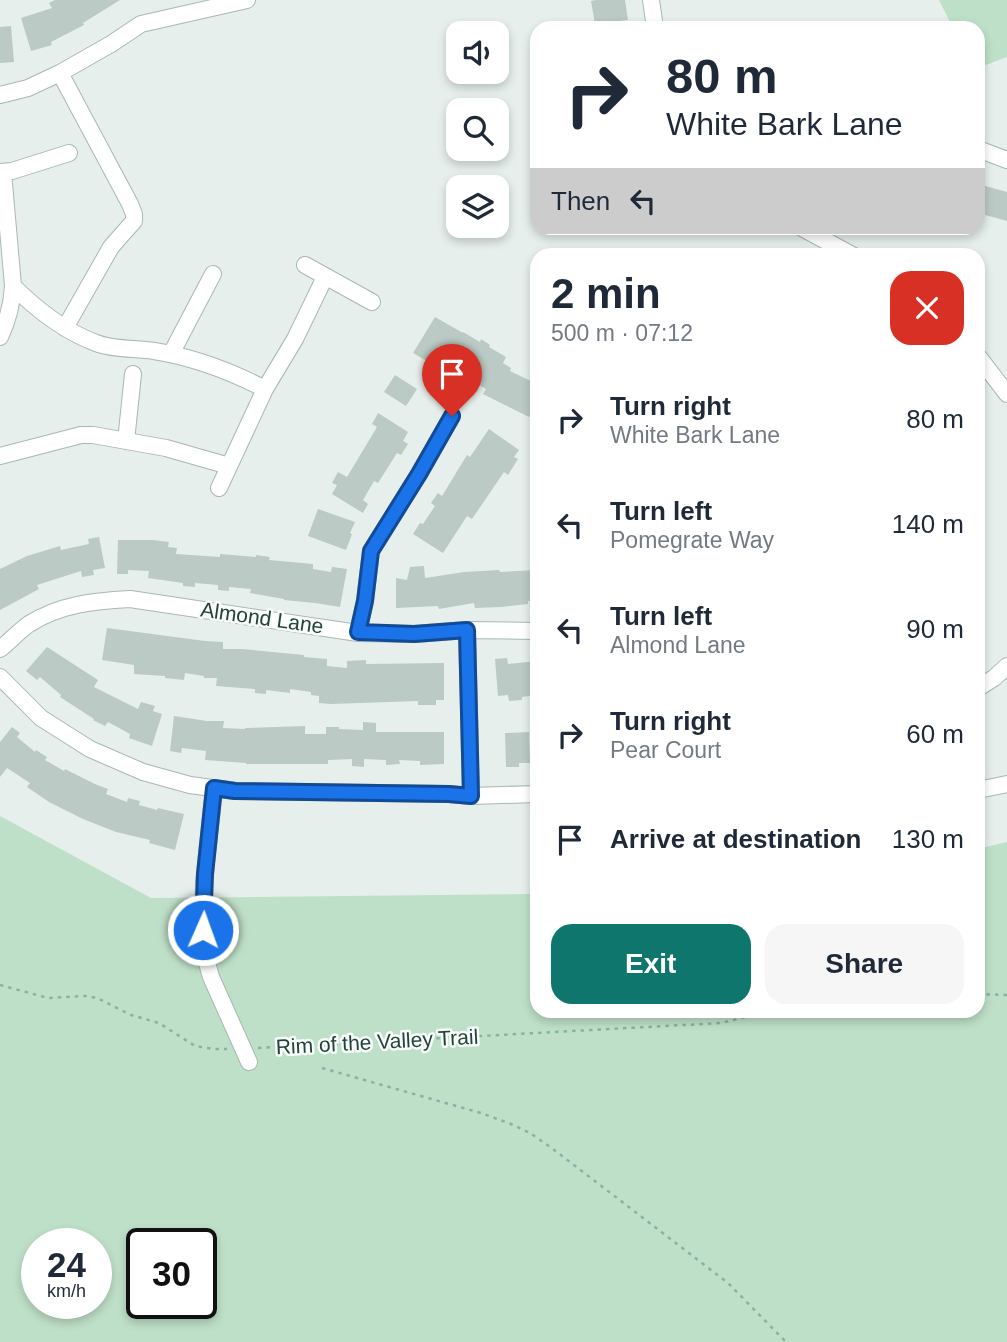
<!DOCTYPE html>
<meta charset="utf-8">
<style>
body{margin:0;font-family:Arial,sans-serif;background:#f6f6f7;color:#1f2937;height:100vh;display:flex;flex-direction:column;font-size:26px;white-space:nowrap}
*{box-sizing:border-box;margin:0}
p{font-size:23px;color:#747a83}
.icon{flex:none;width:38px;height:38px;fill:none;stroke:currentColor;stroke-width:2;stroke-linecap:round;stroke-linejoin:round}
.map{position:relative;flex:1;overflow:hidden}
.panel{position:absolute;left:530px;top:248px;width:455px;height:770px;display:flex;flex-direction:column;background:#fff;border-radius:21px;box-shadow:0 4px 10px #0003}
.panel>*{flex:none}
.top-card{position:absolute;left:530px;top:21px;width:455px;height:214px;border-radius:21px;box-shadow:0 4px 10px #0003;background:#fff;color:#1f2937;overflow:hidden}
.fabs{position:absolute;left:446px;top:21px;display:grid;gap:14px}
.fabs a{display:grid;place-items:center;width:63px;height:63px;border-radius:14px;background:#fff;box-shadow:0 4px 10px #0003;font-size:35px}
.speed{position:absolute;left:21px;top:1228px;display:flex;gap:14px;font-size:35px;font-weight:700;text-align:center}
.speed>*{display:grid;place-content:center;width:91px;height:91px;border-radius:50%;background:#fff;box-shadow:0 4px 10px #0003;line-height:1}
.speed small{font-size:18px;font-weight:400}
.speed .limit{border:4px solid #111;border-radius:10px;background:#fff;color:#111}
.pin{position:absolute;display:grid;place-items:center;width:60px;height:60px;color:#fff;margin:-72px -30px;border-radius:50% 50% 50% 0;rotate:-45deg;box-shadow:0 0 7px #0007}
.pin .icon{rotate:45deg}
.me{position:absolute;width:77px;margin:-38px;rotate:2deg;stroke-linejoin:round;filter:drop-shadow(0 0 5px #0008)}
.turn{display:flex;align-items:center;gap:24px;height:147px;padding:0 21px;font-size:32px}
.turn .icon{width:91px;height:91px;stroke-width:2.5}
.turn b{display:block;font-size:49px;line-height:60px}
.then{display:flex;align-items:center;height:66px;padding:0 21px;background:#0003;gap:14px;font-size:26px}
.round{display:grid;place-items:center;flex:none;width:74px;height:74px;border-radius:21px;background:#f6f6f7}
.head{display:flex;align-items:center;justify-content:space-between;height:119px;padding:0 21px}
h1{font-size:42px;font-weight:600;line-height:52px}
.action{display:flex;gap:14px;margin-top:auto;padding:14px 21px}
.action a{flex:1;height:80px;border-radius:21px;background:#0f766e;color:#fff;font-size:28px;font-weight:600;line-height:80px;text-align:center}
.action a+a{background:#f6f6f7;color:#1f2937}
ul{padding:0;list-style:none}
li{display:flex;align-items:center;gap:21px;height:105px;padding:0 21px}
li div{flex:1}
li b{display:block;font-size:26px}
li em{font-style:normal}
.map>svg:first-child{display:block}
.green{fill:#bfe0c8;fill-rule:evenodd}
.building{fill:#bbcac4}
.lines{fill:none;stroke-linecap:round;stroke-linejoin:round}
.minor-casing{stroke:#a8b8b2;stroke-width:18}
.path{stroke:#86b3a5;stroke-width:2.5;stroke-dasharray:3.5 5;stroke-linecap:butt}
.minor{stroke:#fff;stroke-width:16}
.route-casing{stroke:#114b97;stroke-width:18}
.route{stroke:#1a73e8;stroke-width:12}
.labels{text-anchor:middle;stroke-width:5;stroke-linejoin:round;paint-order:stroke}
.street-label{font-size:21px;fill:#24423a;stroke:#f7fbf9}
</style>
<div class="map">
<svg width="1007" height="1342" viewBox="0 0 1007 1342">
<rect width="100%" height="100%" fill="#e6efeb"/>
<!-- green -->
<path class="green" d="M 939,0 L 1007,0 L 1007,57 L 978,68 L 978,28 L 953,28 Z
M 0,816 L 151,898 L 537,894 L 537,1012 L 978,1012 L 978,849 L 1007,842 L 1007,1342 L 0,1342 ZM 37,1244 L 96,1244 L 96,1304 L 37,1304 ZM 142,1244 L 201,1244 L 201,1304 L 142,1304 Z"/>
<!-- building -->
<path class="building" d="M 55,0 L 120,0 L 83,23 L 84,25 L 51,42 L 52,45 L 31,51 L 21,18 L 52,8 L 49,3 Z
M 596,0 L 625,0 L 628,20 L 595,24 L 591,1 Z
M 11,26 L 14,62 L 0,63 L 0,27 Z
M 978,184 L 1007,192 L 1007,221 L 978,213 Z
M 435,317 L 463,333 L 463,332 L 480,342 L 481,339 L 490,345 L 489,347 L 506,357 L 503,363 L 511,368 L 510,371 L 537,384 L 537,399 L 529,417 L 483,394 L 486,389 L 461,374 L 459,377 L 435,363 L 434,365 L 413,353 Z
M 395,375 L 417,389 L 406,406 L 384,392 Z
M 378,413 L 408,432 L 403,441 L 408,444 L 401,455 L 397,453 L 378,483 L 374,481 L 363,500 L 368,504 L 363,513 L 332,494 L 337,485 L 332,483 L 338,472 L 347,477 L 377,427 L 372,424 Z
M 489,429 L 519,450 L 514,457 L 518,459 L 508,475 L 504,472 L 472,519 L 467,516 L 443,553 L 413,534 L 420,523 L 423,524 L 435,506 L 431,503 L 438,493 L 442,496 L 467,455 L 470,457 Z
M 318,509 L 355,522 L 350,533 L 352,534 L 346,550 L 308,536 Z
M 99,537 L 105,568 L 93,570 L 94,575 L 82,577 L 81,571 L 37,585 L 39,589 L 0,610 L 0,569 L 27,556 L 60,546 L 61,550 L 89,544 L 88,539 Z
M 118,540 L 153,540 L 169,542 L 168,547 L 177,548 L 176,554 L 220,557 L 220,554 L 256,557 L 256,555 L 270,557 L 269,560 L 313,564 L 313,569 L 331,572 L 332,567 L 347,569 L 340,607 L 315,603 L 284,600 L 284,599 L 250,593 L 251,589 L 229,587 L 229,591 L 218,590 L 218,585 L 195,583 L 195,587 L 183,586 L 183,583 L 148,578 L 149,571 L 128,570 L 128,574 L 117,574 Z
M 424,566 L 425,578 L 464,572 L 499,570 L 500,572 L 537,570 L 537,600 L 528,601 L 528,604 L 501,607 L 475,608 L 474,603 L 439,609 L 438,606 L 396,608 L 396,578 L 407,580 L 410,567 Z
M 107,628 L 205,641 L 223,642 L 223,649 L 242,649 L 304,655 L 304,657 L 327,659 L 327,666 L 347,668 L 347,661 L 366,660 L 366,664 L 444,663 L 444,700 L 436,700 L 436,705 L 418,705 L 418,701 L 331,704 L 319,703 L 319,696 L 311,695 L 311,692 L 290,689 L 290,693 L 266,690 L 266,694 L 255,693 L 255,689 L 216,686 L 217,678 L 204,678 L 204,676 L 185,673 L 184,680 L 165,678 L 165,676 L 134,674 L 134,665 L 102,660 Z
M 47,647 L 98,680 L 94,687 L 138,709 L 141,702 L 155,706 L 153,711 L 162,714 L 152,746 L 129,738 L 130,734 L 108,722 L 105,726 L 93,720 L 94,719 L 60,697 L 61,695 L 40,677 L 37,680 L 26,671 Z
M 507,658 L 508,664 L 537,661 L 537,695 L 522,697 L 522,700 L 509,701 L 508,695 L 498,696 L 495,659 Z
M 174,716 L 207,721 L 224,721 L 223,728 L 245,729 L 245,728 L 305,726 L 305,734 L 326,734 L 326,727 L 339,727 L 339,729 L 363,730 L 363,722 L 376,723 L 376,732 L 444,732 L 444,764 L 420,765 L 420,761 L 399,760 L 400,764 L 386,765 L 386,760 L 364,759 L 364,767 L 352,766 L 352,759 L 328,760 L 328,764 L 246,764 L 246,763 L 205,760 L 206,751 L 182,748 L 181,753 L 170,751 Z
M 12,727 L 20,733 L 17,737 L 35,752 L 36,750 L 47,757 L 45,760 L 64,771 L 65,769 L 97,785 L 108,789 L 106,794 L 127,802 L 128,798 L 140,801 L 139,805 L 157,810 L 158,808 L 184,814 L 175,850 L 149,843 L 150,840 L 116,832 L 83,819 L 49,802 L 27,787 L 30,783 L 7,768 L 0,777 L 0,742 Z
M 529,732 L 530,763 L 519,763 L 519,767 L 506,767 L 505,733 Z"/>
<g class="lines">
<!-- minor casing -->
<g class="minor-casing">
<path id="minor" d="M 651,0 L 655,28
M 60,73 L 130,204 L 134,214 L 134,221 L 111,247 L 65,328
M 0,95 L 28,88 L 60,73 L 111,44 L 141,24 L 247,0
M 978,149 L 1007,160
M 0,172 L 12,171 L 69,153
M 802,228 L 854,256
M 305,265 L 372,302
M 13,286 C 37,310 64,331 96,343 C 114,350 135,348 154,351 C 193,357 230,371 265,389
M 0,337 C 8,320 12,306 13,286 L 3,172
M 171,354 L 213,274
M 978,356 L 1007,394
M 126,441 L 133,374
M 0,456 L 81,435 L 93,435 L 166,448 L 229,466
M 219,488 L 265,389 L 295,339 L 325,277
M 467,630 L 471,796
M 358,633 L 365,601 L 371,551 L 419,474 L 452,416
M 0,649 C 10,641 19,631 29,624 C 61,604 94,601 130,599 L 358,633 L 414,634 L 467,630 L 537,631
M 0,677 L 41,718 L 90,749 L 143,772 L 190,785 L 235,791 L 449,794 L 471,796 L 537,794
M 978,688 L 994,678 L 1007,666
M 214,788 L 204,882 L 203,930 L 205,956 L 211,977 L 249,1062
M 978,790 L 1007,784"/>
</g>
<!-- path -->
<path class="path" d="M 0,985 L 48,998 L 85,996 L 97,998 L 131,1015 L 159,1023 L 195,1046 L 214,1049 L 227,1049
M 978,994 L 1007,995
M 258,1048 L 721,1023 L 767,1012
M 322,1068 L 481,1113 L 511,1124 L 530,1133 L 553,1149 L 728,1283 L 786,1342"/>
<!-- minor -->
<use href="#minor" class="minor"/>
</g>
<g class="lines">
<!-- route casing -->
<g class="route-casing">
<path id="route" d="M 203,930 L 205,874 L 214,788 L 235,791 L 449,794 L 471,796 L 467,630 L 414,634 L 358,632 L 365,601 L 371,551 L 419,474 L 452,416"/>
</g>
<!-- route -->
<use href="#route" class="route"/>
</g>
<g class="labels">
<!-- street labels -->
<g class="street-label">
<text transform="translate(262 618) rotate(8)" y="7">Almond Lane</text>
<text transform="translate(377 1042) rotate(-3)" y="7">Rim of the Valley Trail</text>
</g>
</g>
</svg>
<div class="fabs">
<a><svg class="icon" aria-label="sound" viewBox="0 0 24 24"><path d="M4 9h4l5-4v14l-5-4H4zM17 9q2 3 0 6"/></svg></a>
<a><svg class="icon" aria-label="search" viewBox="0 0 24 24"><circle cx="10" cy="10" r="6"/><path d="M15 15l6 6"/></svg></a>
<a><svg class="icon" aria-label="layers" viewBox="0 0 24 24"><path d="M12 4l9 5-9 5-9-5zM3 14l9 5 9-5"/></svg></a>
</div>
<div class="speed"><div>24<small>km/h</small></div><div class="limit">30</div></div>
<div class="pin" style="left:452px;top:416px;background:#d93025"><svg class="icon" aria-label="arrive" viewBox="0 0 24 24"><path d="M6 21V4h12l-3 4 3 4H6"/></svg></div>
<svg class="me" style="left:203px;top:930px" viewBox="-20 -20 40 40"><circle r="17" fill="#1a73e8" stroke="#fff" stroke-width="3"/><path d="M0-11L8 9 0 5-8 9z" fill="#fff"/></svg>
<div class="top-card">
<div class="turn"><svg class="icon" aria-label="right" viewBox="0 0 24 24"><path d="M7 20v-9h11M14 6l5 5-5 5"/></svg><div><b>80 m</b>White Bark Lane</div></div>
<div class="then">Then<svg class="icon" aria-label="left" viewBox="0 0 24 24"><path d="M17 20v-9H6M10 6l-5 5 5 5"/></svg></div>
</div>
<section class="panel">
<div class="head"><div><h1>2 min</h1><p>500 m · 07:12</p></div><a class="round" style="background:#d93025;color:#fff"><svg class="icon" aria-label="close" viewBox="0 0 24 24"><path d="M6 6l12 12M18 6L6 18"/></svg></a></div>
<ul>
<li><svg class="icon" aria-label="right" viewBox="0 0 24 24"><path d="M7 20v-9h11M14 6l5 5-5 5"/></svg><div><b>Turn right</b><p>White Bark Lane</p></div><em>80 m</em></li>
<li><svg class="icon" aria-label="left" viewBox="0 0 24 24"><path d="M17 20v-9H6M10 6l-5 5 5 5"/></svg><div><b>Turn left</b><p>Pomegrate Way</p></div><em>140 m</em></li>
<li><svg class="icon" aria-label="left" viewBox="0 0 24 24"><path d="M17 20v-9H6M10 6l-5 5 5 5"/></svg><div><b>Turn left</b><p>Almond Lane</p></div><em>90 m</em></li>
<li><svg class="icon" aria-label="right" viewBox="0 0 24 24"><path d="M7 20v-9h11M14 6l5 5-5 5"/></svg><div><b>Turn right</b><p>Pear Court</p></div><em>60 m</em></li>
<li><svg class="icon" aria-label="arrive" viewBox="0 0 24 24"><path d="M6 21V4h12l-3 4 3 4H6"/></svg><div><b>Arrive at destination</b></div><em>130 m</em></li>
</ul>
<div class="action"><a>Exit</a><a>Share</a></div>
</section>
</div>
